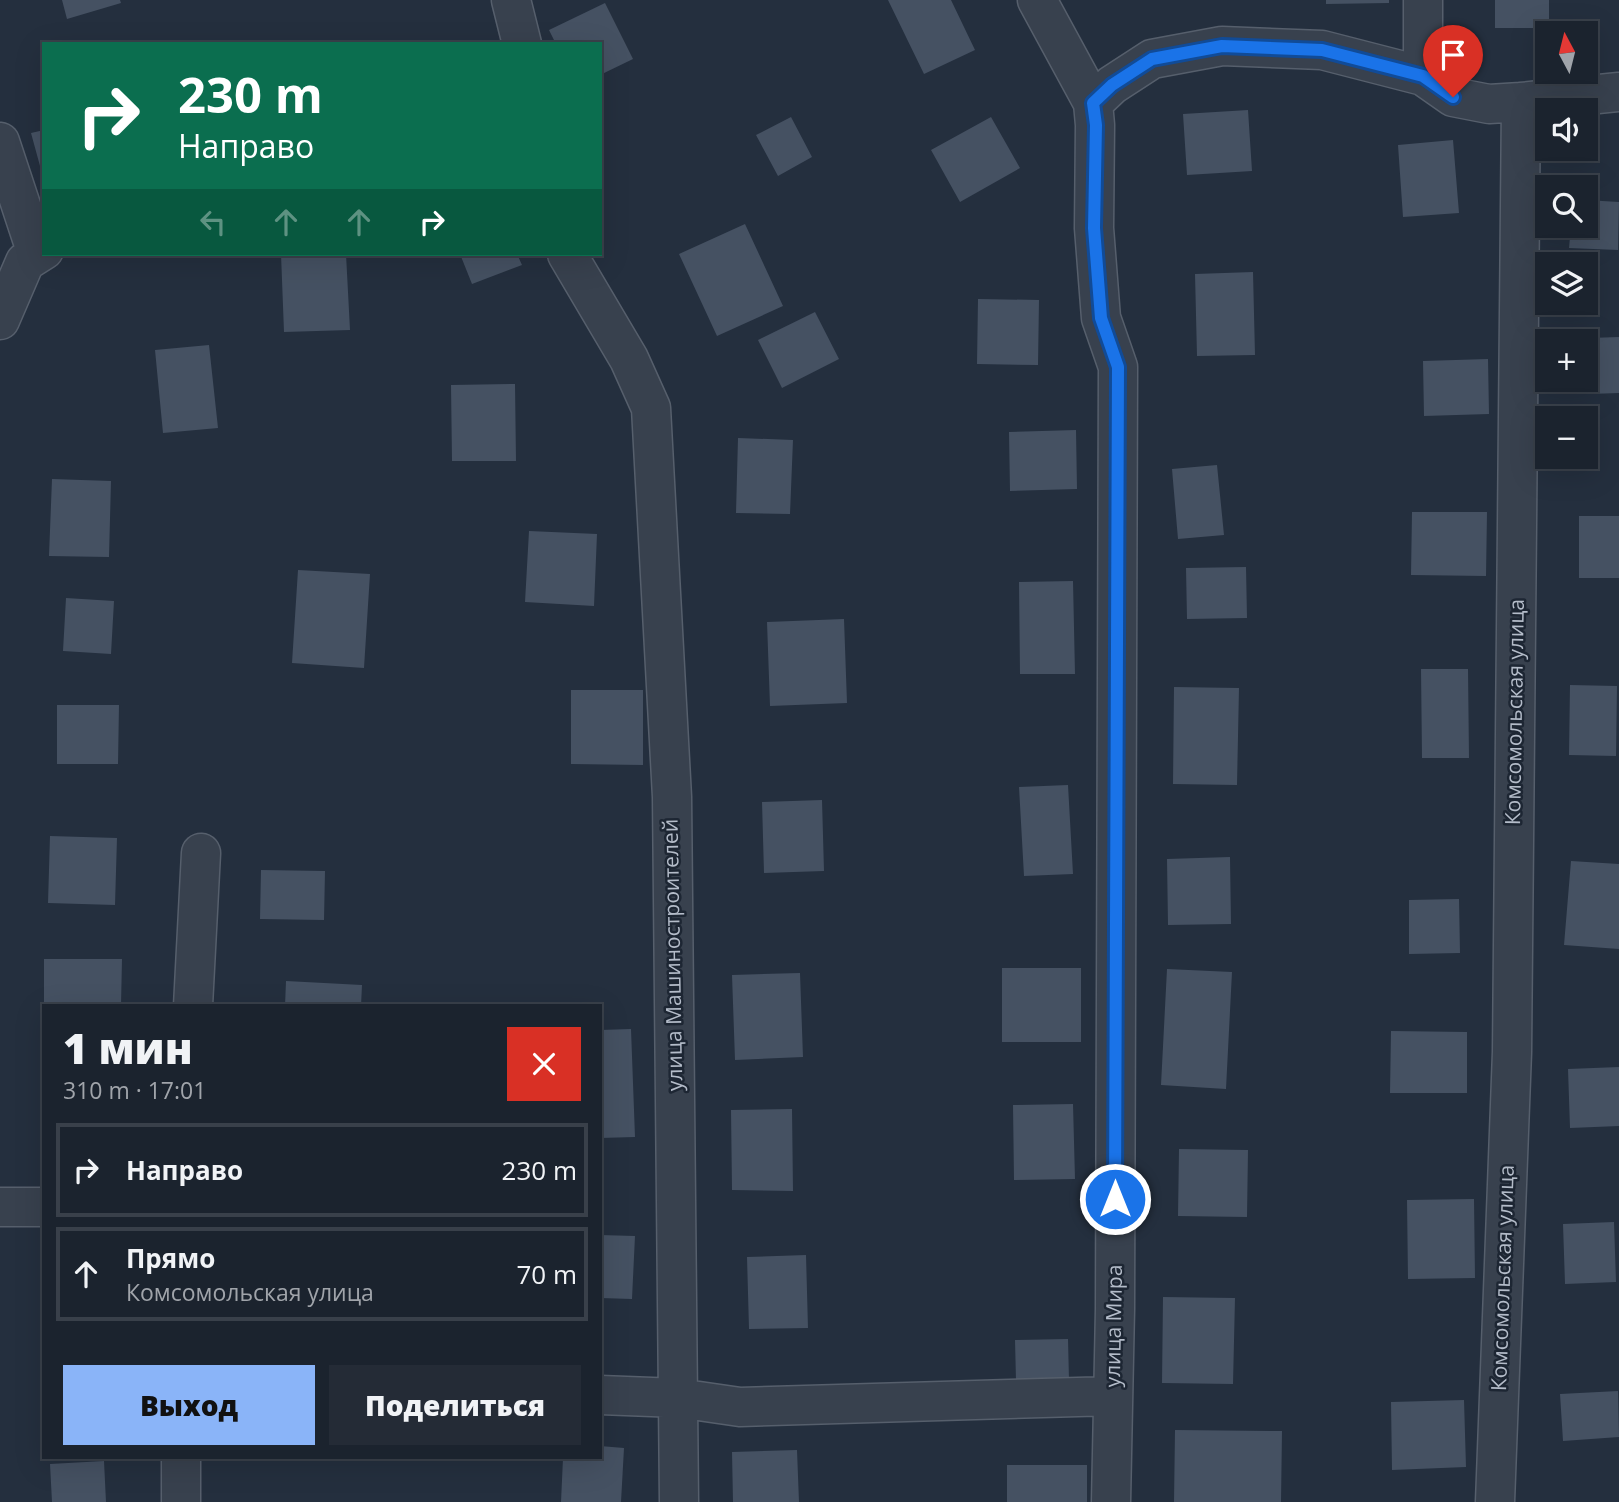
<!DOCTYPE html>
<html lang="ru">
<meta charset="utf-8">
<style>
body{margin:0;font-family:"Open Sans",sans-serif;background:#242b36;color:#f1f3f6;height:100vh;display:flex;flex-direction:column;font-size:26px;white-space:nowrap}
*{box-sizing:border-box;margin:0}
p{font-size:23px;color:#a0a4aa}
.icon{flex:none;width:38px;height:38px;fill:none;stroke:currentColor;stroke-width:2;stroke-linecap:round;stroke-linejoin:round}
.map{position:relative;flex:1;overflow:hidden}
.panel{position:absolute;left:42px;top:1004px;width:560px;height:455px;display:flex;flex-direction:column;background:#1b232e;border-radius:0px;box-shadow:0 7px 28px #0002,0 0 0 2px #39404a}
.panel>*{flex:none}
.guide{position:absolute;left:42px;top:42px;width:560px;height:214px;border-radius:0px;box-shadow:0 7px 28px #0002,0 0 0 2px #39404a;background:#0b6e4f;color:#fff;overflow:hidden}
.needle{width:46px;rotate:353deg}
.controls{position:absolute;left:1535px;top:21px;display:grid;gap:14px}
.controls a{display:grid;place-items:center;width:63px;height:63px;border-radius:0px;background:#1b232e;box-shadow:0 7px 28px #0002,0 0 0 2px #39404a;font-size:35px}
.pin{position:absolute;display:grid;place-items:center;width:60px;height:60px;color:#fff;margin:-72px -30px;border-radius:50% 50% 50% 0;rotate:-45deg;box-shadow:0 0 7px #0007}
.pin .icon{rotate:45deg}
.me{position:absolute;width:77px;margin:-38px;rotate:0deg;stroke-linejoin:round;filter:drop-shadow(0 0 5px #0008)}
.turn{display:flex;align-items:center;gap:24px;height:147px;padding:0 21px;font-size:32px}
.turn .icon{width:91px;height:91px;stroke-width:2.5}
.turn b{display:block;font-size:49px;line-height:60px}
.lanes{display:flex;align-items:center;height:66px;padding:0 21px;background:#0003;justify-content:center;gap:35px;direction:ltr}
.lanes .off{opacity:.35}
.round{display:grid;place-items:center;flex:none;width:74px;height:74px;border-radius:0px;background:#242b36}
.headline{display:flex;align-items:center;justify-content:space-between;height:119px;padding:0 21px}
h1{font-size:42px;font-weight:800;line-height:52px}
.action{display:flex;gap:14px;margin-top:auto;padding:14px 21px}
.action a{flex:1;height:80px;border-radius:0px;background:#8ab4f8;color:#111;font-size:28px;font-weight:800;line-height:80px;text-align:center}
.action a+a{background:#242b36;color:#f1f3f6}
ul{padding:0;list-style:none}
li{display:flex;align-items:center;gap:21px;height:94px;margin:0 14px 10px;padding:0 7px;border:4px solid #39404a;border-radius:0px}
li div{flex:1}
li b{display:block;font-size:26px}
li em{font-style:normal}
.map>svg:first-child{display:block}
.building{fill:#455162}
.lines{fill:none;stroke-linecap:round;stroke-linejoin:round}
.minor-casing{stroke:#565f6c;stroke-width:41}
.minor{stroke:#38414e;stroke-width:38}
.route-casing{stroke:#114b97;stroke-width:18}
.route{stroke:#1a73e8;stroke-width:12}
.labels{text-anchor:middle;stroke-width:5;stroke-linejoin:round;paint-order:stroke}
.street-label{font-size:21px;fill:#b4bcc9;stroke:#1d2633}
</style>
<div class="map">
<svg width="1619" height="1502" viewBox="0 0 1619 1502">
<rect width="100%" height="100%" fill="#242f3e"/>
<!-- building -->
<path class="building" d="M 62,0 L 120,0 L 121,3 L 67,19 Z
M 888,0 L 951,0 L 975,50 L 924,74 Z
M 1326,0 L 1389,0 L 1389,3 L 1326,4 Z
M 1495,0 L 1549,0 L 1549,28 L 1495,28 Z
M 605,3 L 633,59 L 600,75 L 600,44 L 556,44 L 549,30 Z
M 1248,110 L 1252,171 L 1187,175 L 1183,114 Z
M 791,117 L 812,157 L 778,176 L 756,135 Z
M 991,117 L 1020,168 L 960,202 L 931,150 Z
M 44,130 L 44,177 L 43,177 L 31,133 Z
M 1453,140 L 1459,213 L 1403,217 L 1398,145 Z
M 1586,200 L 1619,202 L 1618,250 L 1569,248 L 1571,226 L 1586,226 Z
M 745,224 L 783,306 L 717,336 L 679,254 Z
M 281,254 L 346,254 L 350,330 L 284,332 Z
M 460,254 L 517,254 L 522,265 L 472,284 Z
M 1253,272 L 1255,355 L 1197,356 L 1195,274 Z
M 978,299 L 1039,300 L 1038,365 L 977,364 Z
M 815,312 L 839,359 L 782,388 L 758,340 Z
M 1619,337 L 1619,393 L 1590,394 L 1589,338 Z
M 209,345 L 218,428 L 163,433 L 155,350 Z
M 1488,359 L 1489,414 L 1424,416 L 1423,361 Z
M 515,384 L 516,461 L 452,461 L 451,385 Z
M 1076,430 L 1077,489 L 1010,491 L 1009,432 Z
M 738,438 L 793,440 L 790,514 L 736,513 Z
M 1217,465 L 1224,535 L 1178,539 L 1172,469 Z
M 52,479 L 111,481 L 109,557 L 49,556 Z
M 1412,512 L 1487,512 L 1486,576 L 1411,575 Z
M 1579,516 L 1619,516 L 1619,578 L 1579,578 Z
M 529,531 L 597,534 L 594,606 L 525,602 Z
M 1246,567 L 1247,618 L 1187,619 L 1186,568 Z
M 298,570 L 370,574 L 364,668 L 292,663 Z
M 1073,581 L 1075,674 L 1020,674 L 1019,582 Z
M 66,598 L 114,601 L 111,654 L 63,651 Z
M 844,619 L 847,703 L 770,706 L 767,622 Z
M 1421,669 L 1468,669 L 1469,758 L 1422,758 Z
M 1570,685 L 1617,686 L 1616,756 L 1569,755 Z
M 1174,687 L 1239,688 L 1237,785 L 1173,784 Z
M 571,690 L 643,690 L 643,765 L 571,764 Z
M 57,705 L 119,705 L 118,764 L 57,764 Z
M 1068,785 L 1073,874 L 1024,876 L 1019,787 Z
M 822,800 L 824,871 L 764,873 L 762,802 Z
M 50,836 L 117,838 L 115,905 L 48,903 Z
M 1230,857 L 1231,924 L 1168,925 L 1167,859 Z
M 1571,861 L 1619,864 L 1619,949 L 1564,945 Z
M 261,870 L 325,871 L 324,920 L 260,919 Z
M 1459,899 L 1460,953 L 1409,954 L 1409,900 Z
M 44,959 L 122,959 L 121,1006 L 44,1006 Z
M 1002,968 L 1081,968 L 1081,1042 L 1002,1042 Z
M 1167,969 L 1232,972 L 1226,1089 L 1161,1085 Z
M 800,973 L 803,1057 L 735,1060 L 732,975 Z
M 286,981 L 362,985 L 361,1006 L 285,1006 Z
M 631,1029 L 635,1137 L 600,1138 L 600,1030 Z
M 1391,1031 L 1467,1032 L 1467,1093 L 1390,1093 Z
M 1619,1067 L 1619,1126 L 1570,1128 L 1568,1069 Z
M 1073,1104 L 1075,1179 L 1014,1180 L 1013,1105 Z
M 792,1109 L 793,1191 L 732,1190 L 731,1110 Z
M 1179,1149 L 1248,1150 L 1247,1217 L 1178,1216 Z
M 1474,1199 L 1475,1278 L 1408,1279 L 1407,1200 Z
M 1614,1222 L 1616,1282 L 1565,1284 L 1563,1224 Z
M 600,1235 L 635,1236 L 632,1299 L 600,1298 Z
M 806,1255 L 808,1328 L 749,1329 L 747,1257 Z
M 1163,1297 L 1235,1298 L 1233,1384 L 1162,1383 Z
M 1068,1339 L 1069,1380 L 1016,1381 L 1015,1340 Z
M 1618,1391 L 1619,1437 L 1563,1441 L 1560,1394 Z
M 1464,1400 L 1466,1467 L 1392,1470 L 1391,1402 Z
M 1175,1430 L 1282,1431 L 1281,1502 L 1174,1502 Z
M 600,1446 L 624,1448 L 621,1502 L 561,1502 L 563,1458 L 600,1458 Z
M 797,1450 L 799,1502 L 733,1502 L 732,1452 Z
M 104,1461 L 106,1502 L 52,1502 L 50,1464 Z
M 1007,1465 L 1087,1465 L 1087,1502 L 1007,1502 Z"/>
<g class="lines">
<!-- minor casing -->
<g class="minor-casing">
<path id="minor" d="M 511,0 L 522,44
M 1037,0 L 1093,103 L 1095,125 L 1094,228 L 1101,318 L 1118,367 L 1115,1309 L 1111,1502
M 1423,0 L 1423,76
M 1521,102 L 1619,92
M 1093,103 L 1112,85 L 1152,59 L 1222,46 L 1322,50 L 1423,76 L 1453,97 L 1489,104 L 1521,102 L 1512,1052 L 1495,1502
M 0,142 L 37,254
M 567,254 L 629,359 L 651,408 L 672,797 L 679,1502
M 0,320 L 25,262 L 44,250
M 193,1006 L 201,853
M 0,1207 L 44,1207
M 600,1395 L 678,1398 L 740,1407 L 1113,1396
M 181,1502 L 181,1458"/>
</g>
<!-- minor -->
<use href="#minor" class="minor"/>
</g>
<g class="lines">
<!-- route casing -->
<g class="route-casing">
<path id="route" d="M 1115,1199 L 1118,367 L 1101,318 L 1094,228 L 1096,125 L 1093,103 L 1112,85 L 1152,59 L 1222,46 L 1322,50 L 1423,76 L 1453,97"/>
</g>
<!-- route -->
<use href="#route" class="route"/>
</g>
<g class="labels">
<!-- street labels -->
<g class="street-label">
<text transform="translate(1515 712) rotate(-89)" y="7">Комсомольская улица</text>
<text transform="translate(673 955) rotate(-91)" y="7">улица Машиностроителей</text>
<text transform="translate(1503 1278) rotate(-88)" y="7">Комсомольская улица</text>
<text transform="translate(1114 1326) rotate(-89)" y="7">улица Мира</text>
</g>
</g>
</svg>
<div class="controls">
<a><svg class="needle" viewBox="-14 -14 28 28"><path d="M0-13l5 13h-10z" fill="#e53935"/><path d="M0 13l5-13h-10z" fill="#a0a4aa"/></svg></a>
<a><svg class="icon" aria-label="sound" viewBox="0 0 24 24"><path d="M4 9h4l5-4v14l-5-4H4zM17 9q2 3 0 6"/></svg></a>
<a><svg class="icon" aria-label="search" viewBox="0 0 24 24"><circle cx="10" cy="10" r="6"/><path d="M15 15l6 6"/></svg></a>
<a><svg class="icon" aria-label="layers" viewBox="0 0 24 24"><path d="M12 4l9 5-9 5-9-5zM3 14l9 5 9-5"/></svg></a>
<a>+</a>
<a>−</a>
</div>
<div class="pin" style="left:1453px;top:97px;background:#d93025"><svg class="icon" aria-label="arrive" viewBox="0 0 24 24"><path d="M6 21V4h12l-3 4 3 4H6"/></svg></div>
<svg class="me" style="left:1115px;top:1199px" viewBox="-20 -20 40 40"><circle r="17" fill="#1a73e8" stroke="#fff" stroke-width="3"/><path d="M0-11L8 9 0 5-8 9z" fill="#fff"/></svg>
<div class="guide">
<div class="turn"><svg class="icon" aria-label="right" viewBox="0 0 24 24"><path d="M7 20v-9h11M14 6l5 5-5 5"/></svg><div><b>230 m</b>Направо</div></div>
<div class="lanes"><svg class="icon off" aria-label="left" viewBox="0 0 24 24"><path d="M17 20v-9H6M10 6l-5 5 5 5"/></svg><svg class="icon off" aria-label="ahead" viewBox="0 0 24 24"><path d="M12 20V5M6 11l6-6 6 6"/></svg><svg class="icon off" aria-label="ahead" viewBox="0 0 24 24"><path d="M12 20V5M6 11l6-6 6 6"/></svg><svg class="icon" aria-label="right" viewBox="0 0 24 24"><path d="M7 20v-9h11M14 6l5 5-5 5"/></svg></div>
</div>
<section class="panel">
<div class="headline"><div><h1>1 мин</h1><p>310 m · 17:01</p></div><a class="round" style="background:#d93025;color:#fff"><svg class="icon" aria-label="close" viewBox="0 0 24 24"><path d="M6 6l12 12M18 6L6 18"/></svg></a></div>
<ul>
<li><svg class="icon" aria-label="right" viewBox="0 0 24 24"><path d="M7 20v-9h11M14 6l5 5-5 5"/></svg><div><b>Направо</b></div><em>230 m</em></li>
<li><svg class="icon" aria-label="ahead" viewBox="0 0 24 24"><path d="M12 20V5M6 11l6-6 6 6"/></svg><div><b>Прямо</b><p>Комсомольская улица</p></div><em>70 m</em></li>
</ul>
<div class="action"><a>Выход</a><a>Поделиться</a></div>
</section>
</div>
